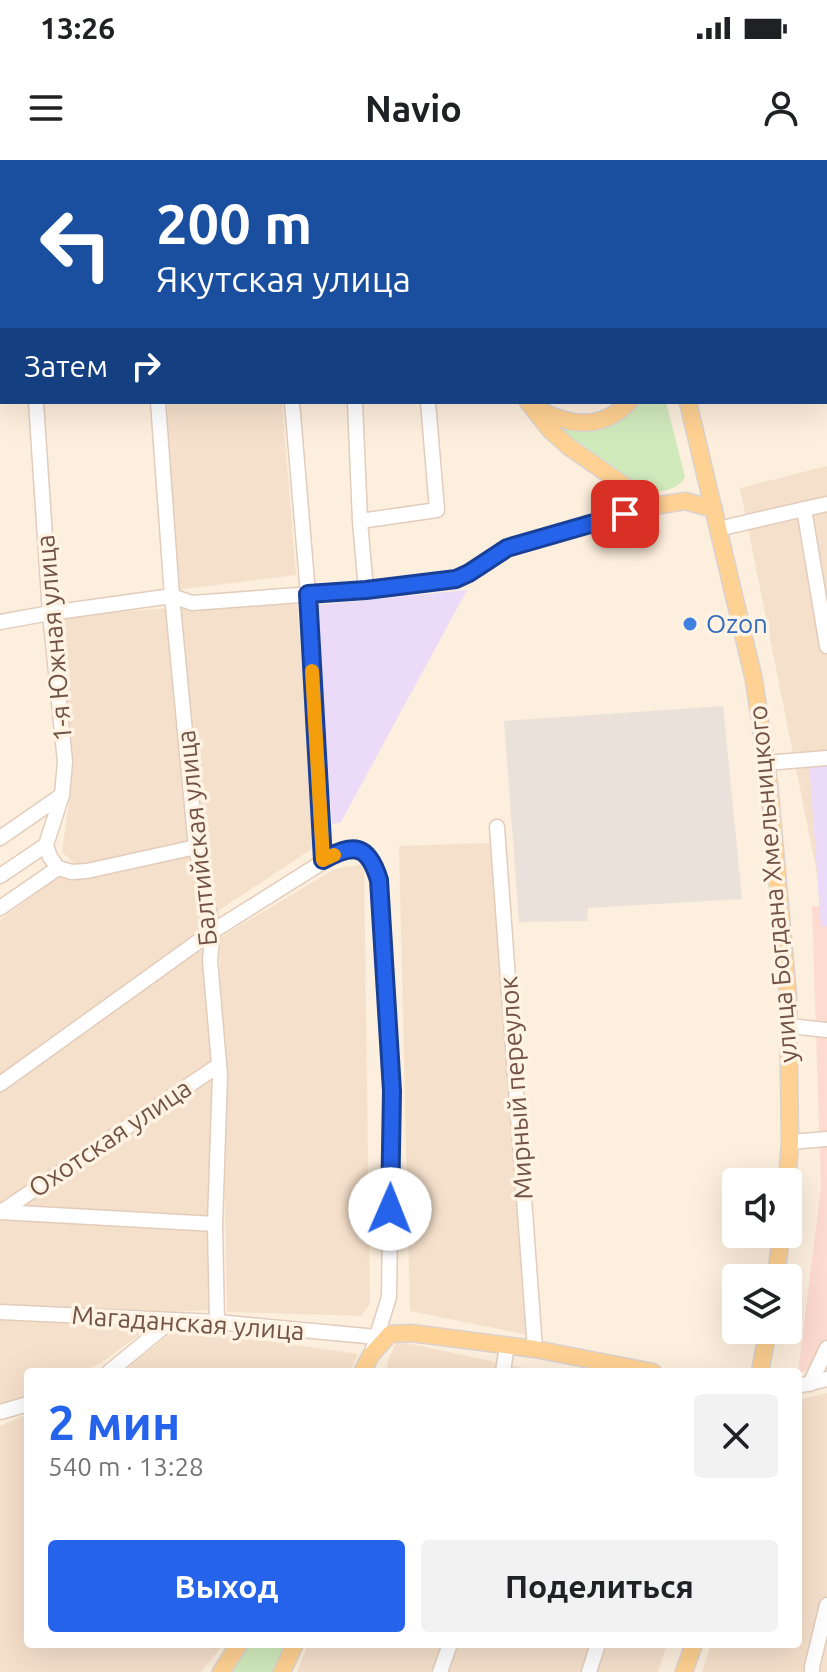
<!DOCTYPE html>
<html lang="ru">
<meta charset="utf-8">
<style>
body{margin:0;font-family:Ubuntu,sans-serif;background:#f2f2f2;color:#202124;height:100vh;display:flex;flex-direction:column;font-size:30px;white-space:nowrap}
*{box-sizing:border-box;margin:0}
p{font-size:26px;color:#757577}
.icon{flex:none;width:44px;height:44px;fill:none;stroke:currentColor;stroke-width:2;stroke-linecap:round;stroke-linejoin:round}
.map{position:relative;flex:1;overflow:hidden}
.sheet{position:absolute;left:24px;top:1208px;width:778px;height:280px;display:flex;flex-direction:column;background:#fff;border-radius:8px;box-shadow:0 8px 32px #0002}
.sheet>*{flex:none}
.hud{position:absolute;left:0px;top:0px;width:828px;height:244px;box-shadow:0 8px 32px #0002;background:#1a4fa0;color:#fff;overflow:hidden}
.controls{position:absolute;left:722px;top:1008px;display:grid;gap:16px}
.controls a{display:grid;place-items:center;width:80px;height:80px;border-radius:8px;background:#fff;box-shadow:0 8px 32px #0002;font-size:40px}
.pin{position:absolute;display:grid;place-items:center;width:68px;height:68px;color:#fff;margin:-34px;border-radius:16px;box-shadow:0 4px 12px #0006}
.me{position:absolute;width:88px;margin:-44px;rotate:1deg;stroke-linejoin:round;filter:drop-shadow(0 0 6px #0008)}
.turn{display:flex;align-items:center;gap:28px;height:168px;padding:0 24px;font-size:36px}
.turn .icon{width:104px;height:104px;stroke-width:2.5}
.turn b{display:block;font-size:56px;line-height:68px}
.then{display:flex;align-items:center;height:76px;padding:0 24px;background:#0003;gap:16px;font-size:30px}
.round{display:grid;place-items:center;flex:none;width:84px;height:84px;border-radius:8px;background:#f2f2f2}
.head{display:flex;align-items:center;justify-content:space-between;height:136px;padding:0 24px}
h1{font-size:48px;font-weight:700;line-height:60px;color:#2563eb}
.button{display:flex;gap:16px;margin-top:auto;padding:16px 24px}
.button a{flex:1;height:92px;border-radius:8px;background:#2563eb;color:#fff;font-size:32px;font-weight:700;line-height:92px;text-align:center}
.button a+a{background:#f2f2f2;color:#202124}
.status{display:flex;justify-content:space-between;align-items:center;height:56px;padding:0 40px;background:#fff;direction:ltr}
.status svg{height:22px;fill:currentColor}
header{display:flex;justify-content:space-between;align-items:center;height:104px;padding:0 24px;background:#fff;font-size:36px;font-weight:700}
.map>svg:first-child{display:block}
.residential{fill:#f5e0cb}
.commercial{fill:#fedbd0}
.industrial{fill:#eae1da}
.education{fill:#ecdaf9}
.green{fill:#d1eabc}
.lines{fill:none;stroke-linecap:round;stroke-linejoin:round}
.minor-casing{stroke:#e3ccbc;stroke-width:17}
.major-casing{stroke:#dbd2cf;stroke-width:19}
.minor{stroke:#fff;stroke-width:14}
.major{stroke:#ffd192;stroke-width:16}
.route-casing{stroke:#184099;stroke-width:20}
.route{stroke:#2563eb;stroke-width:14}
.slow{stroke:#f59e0b;stroke-width:14}
.shop-dot{fill:#3f7fe0;stroke:#fff3e4;stroke-width:3}
.labels{text-anchor:middle;stroke-width:7;stroke-linejoin:round;paint-order:stroke}
.shop-label{font-size:26px;fill:#366cbe;stroke:#fff3e4;text-anchor:start}
.street-label{font-size:26px;fill:#735345;stroke:#fff3e4}
</style>
<div class="status"><b>13:26</b><svg viewBox="0 0 49 12"><path d="M0 12V9h3v3zM5 12V6h3v6zM10 12V3h3v9zM15 12V0h3v12zM26 1h20v11H26zM47 4h2v5h-2z"/></svg></div>
<header><svg class="icon" aria-label="menu" viewBox="0 0 24 24"><path d="M4 6h16M4 12h16M4 18h16"/></svg>Navio<svg class="icon" aria-label="person" viewBox="0 0 24 24"><circle cx="12" cy="8" r="4"/><path d="M4 21q1-7 8-7t8 7"/></svg></header>
<div class="map">
<svg width="827" height="1512" viewBox="0 0 827 1512">
<rect width="100%" height="100%" fill="#fdefdd"/>
<!-- residential -->
<path class="residential" d="M 167,242 L 282,242 L 296,415 L 177,430 Z
M 827,306 L 827,746 L 819,746 L 820,729 L 740,328 Z
M 297,444 L 316,686 L 215,753 L 200,785 L 216,829 L 212,1150 L 170,1152 L 101,1203 L 81,1212 L 28,1212 L 28,1235 L 0,1246 L 0,760 L 75,704 L 62,692 L 72,620 L 57,456 L 186,447 Z
M 491,683 L 528,1175 L 410,1151 L 399,686 Z
M 364,704 L 370,1144 L 361,1156 L 227,1152 L 219,778 L 335,709 Z
M 177,1168 L 358,1194 L 350,1212 L 123,1212 Z
M 397,1181 L 543,1212 L 386,1212 L 388,1200 Z
M 827,1233 L 827,1512 L 702,1512 L 711,1484 L 798,1484 L 798,1240 Z
M 28,1254 L 28,1484 L 224,1484 L 201,1512 L 0,1512 L 0,1266 Z
M 308,1484 L 667,1484 L 658,1512 L 297,1512 Z"/>
<!-- commercial -->
<path class="commercial" d="M 812,746 L 827,746 L 827,1202 L 798,1214 L 821,1027 Z"/>
<!-- industrial -->
<path class="industrial" d="M 723,546 L 742,739 L 588,748 L 587,761 L 519,762 L 504,561 Z"/>
<!-- education -->
<path class="education" d="M 467,430 L 341,662 L 332,664 L 317,445 Z
M 827,601 L 827,766 L 821,767 L 809,602 Z"/>
<!-- green -->
<path class="green" d="M 640,242 L 666,242 L 685,317 C 677,331 660,333 645,330 L 561,271 L 563,267 C 595,274 620,269 640,242 Z
M 246,1484 L 287,1484 L 273,1512 L 230,1512 Z"/>
<g class="lines">
<!-- minor casing -->
<g class="minor-casing">
<path id="minor" d="M 0,107 L 2,107
M 36,242 L 50,453 L 65,602 L 62,635 L 46,685 L 50,697 L 58,708
M 158,242 L 172,436 L 196,687 L 213,771 L 210,800 L 220,915 L 215,1064 L 217,1162
M 292,242 L 308,434 L 323,700
M 355,242 L 360,361 L 366,430
M 804,349 L 827,344
M 360,361 L 437,350 L 428,242
M 718,369 L 804,349 L 827,486
M 0,462 L 50,453 L 172,436 L 192,443 L 366,430 L 456,419 L 507,388 L 654,346
M 766,603 L 827,598
M 497,667 L 535,1189
M 0,678 L 62,635
M 58,708 L 72,712 L 87,711 L 196,687
M 0,716 L 46,685
M 0,748 L 58,708
M 789,866 L 827,870
M 0,924 L 213,771 L 337,693 C 363,684 371,695 379,720 L 392,931 L 389,1137 L 371,1195
M 790,982 L 827,979
M 0,1052 L 215,1064
M 1,1052 L 219,905
M 0,1152 L 217,1162 L 377,1177
M 109,1212 L 172,1160
M 503,1212 L 507,1185
M 810,1224 L 827,1188
M 798,1226 L 827,1219
M 0,1252 L 28,1244
M 440,1512 L 450,1484
M 589,1512 L 598,1484
M 812,1512 L 812,1507 L 827,1445"/>
</g>
<!-- major casing -->
<g class="major-casing">
<path id="major" d="M 628,0 L 628,2
M 826,47 L 827,47
M 826,113 L 827,112
M 528,242 L 550,270 L 569,287 L 654,346 L 685,341 L 714,349
M 688,242 L 754,520 L 769,624 L 788,836 L 790,982 L 787,1022
M 536,248 C 569,266 601,271 629,242
M 776,1118 L 781,1074
M 362,1212 L 371,1195 L 390,1174 L 411,1173 L 535,1189 L 653,1212
M 760,1212 L 768,1170
M 221,1512 L 239,1484
M 282,1512 L 295,1484
M 684,1512 L 694,1484"/>
</g>
<!-- minor -->
<use href="#minor" class="minor"/>
<!-- major -->
<use href="#major" class="major"/>
</g>
<g class="lines">
<!-- route casing -->
<g class="route-casing">
<path id="route" d="M 390,1049 L 392,931 L 379,720 C 368,684 354,683 323,700 L 308,434 L 366,430 L 456,419 L 469,413 L 507,388 L 625,354"/>
</g>
<!-- route -->
<use href="#route" class="route"/>
<!-- slow -->
<path class="slow" d="M 312,511 L 323,700 L 334,695"/>
</g>
<!-- markers -->
<circle class="shop-dot" cx="690" cy="464" r="8"/>
<g class="labels">
<!-- shop labels -->
<g class="shop-label">
<text x="706" y="473">Ozon</text>
</g>
<!-- street labels -->
<g class="street-label">
<text transform="translate(54 478) rotate(-95)" y="9">1-я Южная улица</text>
<text transform="translate(197 678) rotate(-96)" y="9">Балтийская улица</text>
<text transform="translate(773 724) rotate(-95)" y="9">улица Богдана Хмельницкого</text>
<text transform="translate(516 928) rotate(-94)" y="9">Мирный переулок</text>
<text transform="translate(110 978) rotate(-34)" y="9">Охотская улица</text>
<text transform="translate(188 1163) rotate(4)" y="9">Магаданская улица</text>
</g>
</g>
</svg>
<div class="controls">
<a><svg class="icon" aria-label="sound" viewBox="0 0 24 24"><path d="M4 9h4l5-4v14l-5-4H4zM17 9q2 3 0 6"/></svg></a>
<a><svg class="icon" aria-label="layers" viewBox="0 0 24 24"><path d="M12 4l9 5-9 5-9-5zM3 14l9 5 9-5"/></svg></a>
</div>
<div class="pin" style="left:625px;top:354px;background:#d93025"><svg class="icon" aria-label="arrive" viewBox="0 0 24 24"><path d="M6 21V4h12l-3 4 3 4H6"/></svg></div>
<svg class="me" style="left:390px;top:1049px" viewBox="-20 -20 40 40"><circle r="19" fill="#fff"/><path d="M0-13L10 11 0 6-10 11z" fill="#2563eb"/></svg>
<div class="hud">
<div class="turn"><svg class="icon" aria-label="left" viewBox="0 0 24 24"><path d="M17 20v-9H6M10 6l-5 5 5 5"/></svg><div><b>200 m</b>Якутская улица</div></div>
<div class="then">Затем<svg class="icon" aria-label="right" viewBox="0 0 24 24"><path d="M7 20v-9h11M14 6l5 5-5 5"/></svg></div>
</div>
<section class="sheet">
<div class="head"><div><h1>2 мин</h1><p>540 m · 13:28</p></div><a class="round"><svg class="icon" aria-label="close" viewBox="0 0 24 24"><path d="M6 6l12 12M18 6L6 18"/></svg></a></div>
<div class="button"><a>Выход</a><a>Поделиться</a></div>
</section>
</div>
